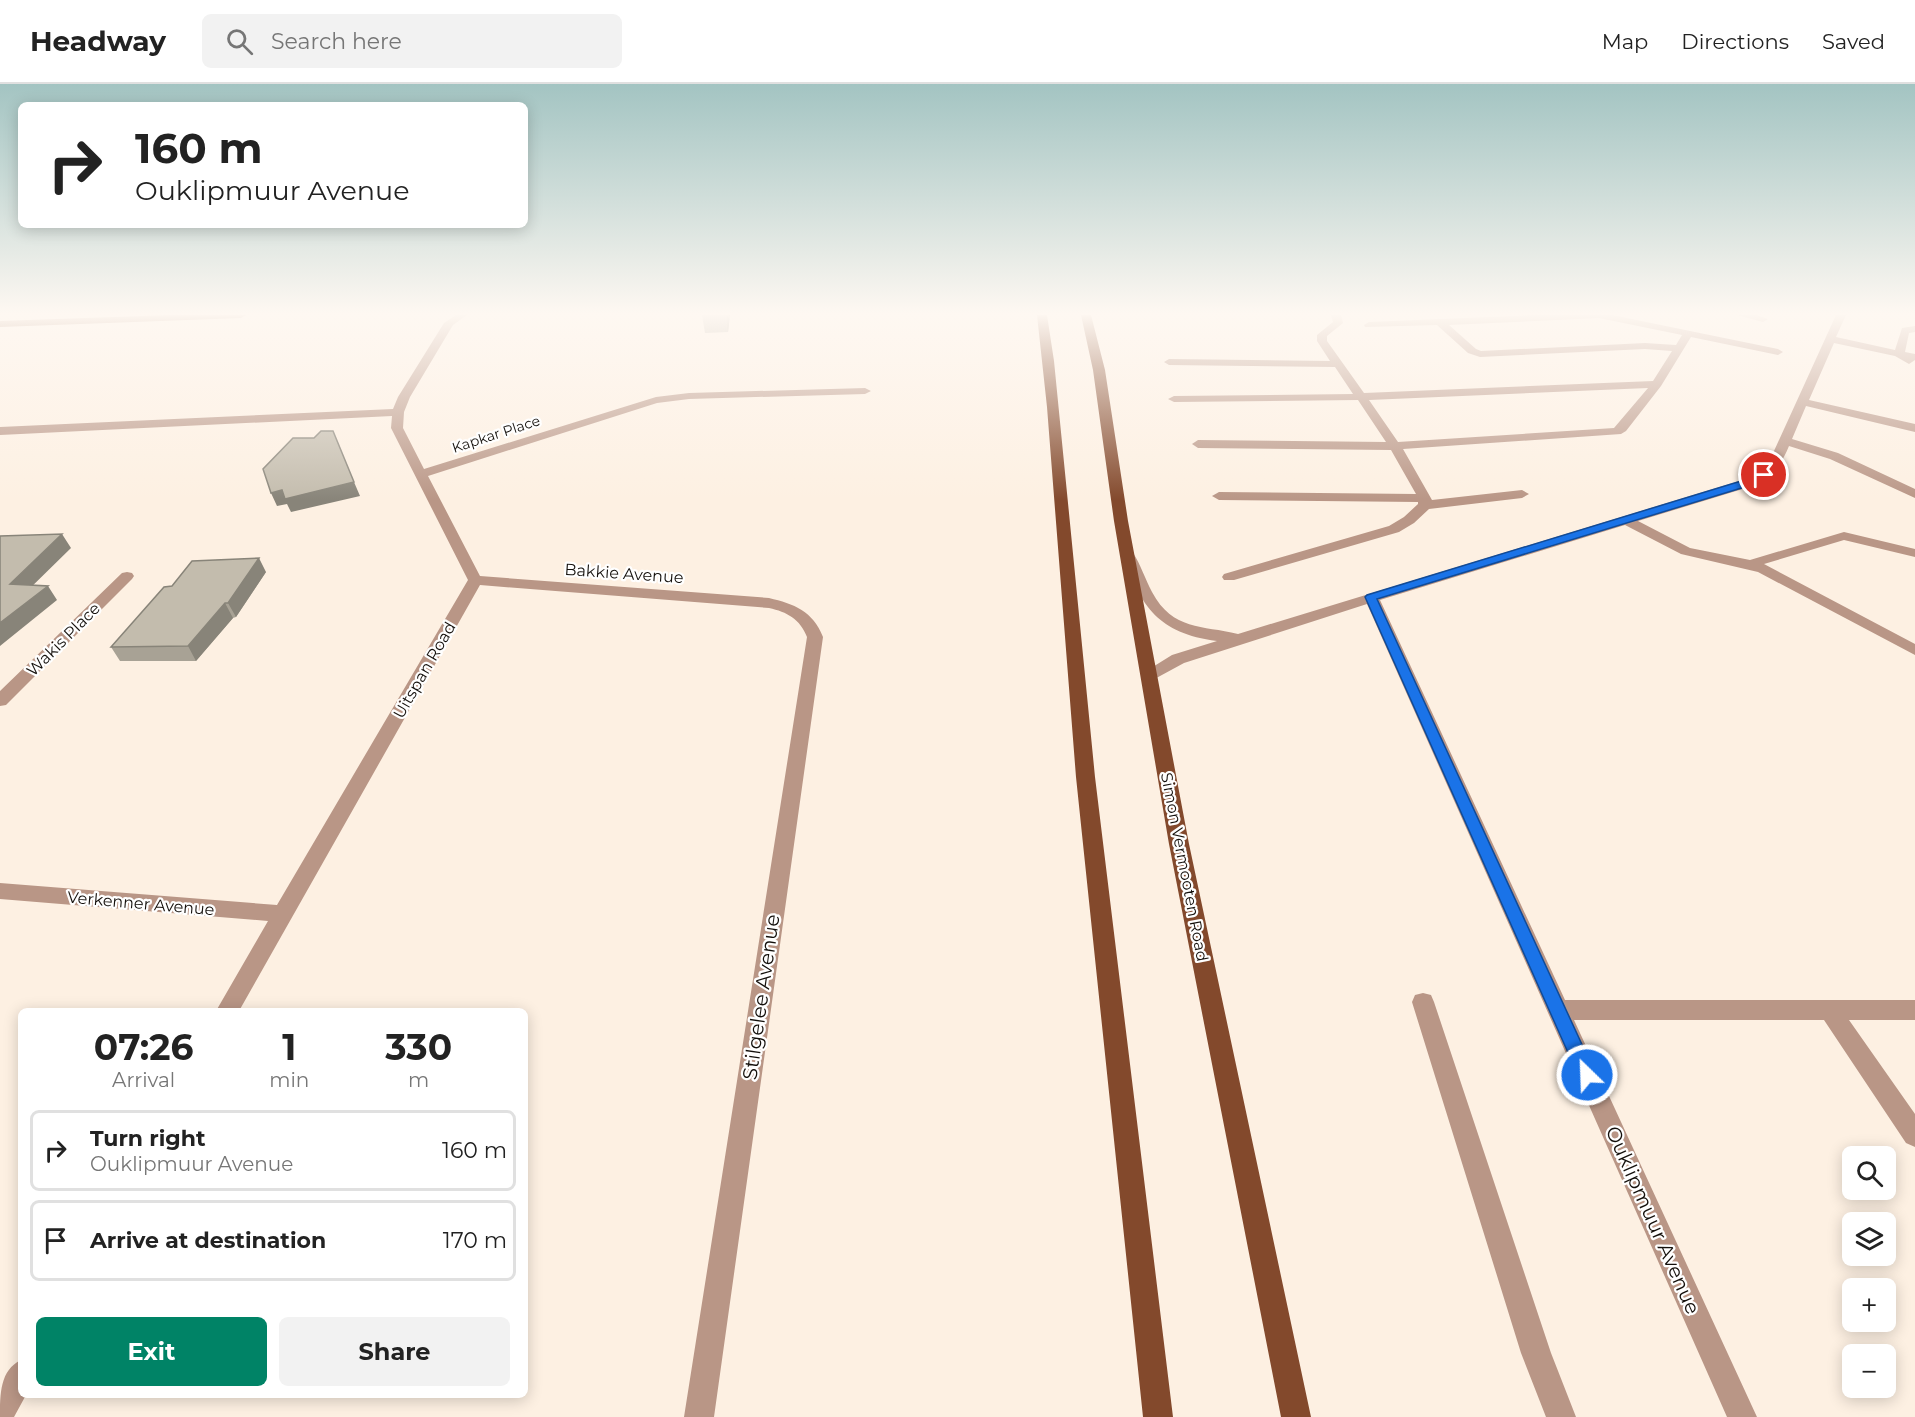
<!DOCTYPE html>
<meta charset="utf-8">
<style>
body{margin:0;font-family:Montserrat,sans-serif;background:#f2f2f2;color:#222;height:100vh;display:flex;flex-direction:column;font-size:22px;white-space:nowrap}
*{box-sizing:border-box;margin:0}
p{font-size:20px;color:#767676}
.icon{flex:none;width:33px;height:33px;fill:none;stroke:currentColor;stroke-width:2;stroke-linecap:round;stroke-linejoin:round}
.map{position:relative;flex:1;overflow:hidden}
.details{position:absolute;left:18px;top:924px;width:510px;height:390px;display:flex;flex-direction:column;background:#fff;border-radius:9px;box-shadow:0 3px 15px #0003}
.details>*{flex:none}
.banner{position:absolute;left:18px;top:18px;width:510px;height:126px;border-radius:9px;box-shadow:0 3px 15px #0003;background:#fff;color:#222;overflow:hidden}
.buttons{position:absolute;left:1842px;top:1062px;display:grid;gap:12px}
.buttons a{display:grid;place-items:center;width:54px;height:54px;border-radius:9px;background:#fff;box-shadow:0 3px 15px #0003;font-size:30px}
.pin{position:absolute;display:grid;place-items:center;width:51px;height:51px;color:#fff;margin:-26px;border:3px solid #fff;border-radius:50%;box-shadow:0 2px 6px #0007}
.me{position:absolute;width:66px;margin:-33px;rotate:336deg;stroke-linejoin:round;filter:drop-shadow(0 0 4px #0008)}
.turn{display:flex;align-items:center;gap:21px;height:126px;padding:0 18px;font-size:27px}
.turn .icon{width:78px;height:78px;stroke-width:2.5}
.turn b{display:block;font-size:42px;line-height:51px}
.eta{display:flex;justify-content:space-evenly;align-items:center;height:102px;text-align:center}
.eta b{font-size:36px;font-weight:700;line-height:42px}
.action{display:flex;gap:12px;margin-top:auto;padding:12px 18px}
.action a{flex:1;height:69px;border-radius:9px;background:#008366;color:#fff;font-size:24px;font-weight:700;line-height:69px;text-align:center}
.action a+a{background:#f2f2f2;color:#222}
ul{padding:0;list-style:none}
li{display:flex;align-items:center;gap:18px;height:81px;margin:0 12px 9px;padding:0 6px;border:3px solid #e0e0e0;border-radius:9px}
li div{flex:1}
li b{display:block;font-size:22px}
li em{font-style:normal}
header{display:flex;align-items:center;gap:36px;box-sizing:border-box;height:84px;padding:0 30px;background:#fff;border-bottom:2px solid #e0e0e0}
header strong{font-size:28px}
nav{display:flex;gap:33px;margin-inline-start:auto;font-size:21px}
.search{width:420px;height:54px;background:#f2f2f2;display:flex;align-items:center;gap:15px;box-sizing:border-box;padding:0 21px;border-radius:9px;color:#767676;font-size:22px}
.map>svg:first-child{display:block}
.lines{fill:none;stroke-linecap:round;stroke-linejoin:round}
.minor{fill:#b99686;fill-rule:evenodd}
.major{fill:#83492c;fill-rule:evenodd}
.wall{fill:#a8a295}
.shaded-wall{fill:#888479}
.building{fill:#c3bcad;stroke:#888479;stroke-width:1.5}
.route{fill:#1a73e8;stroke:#114b97;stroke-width:1.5}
.labels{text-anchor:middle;stroke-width:4.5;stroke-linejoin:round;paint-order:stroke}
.far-street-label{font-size:14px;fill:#130f0b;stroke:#fff}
.street-label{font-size:16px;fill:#130f0b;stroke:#fff}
.near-street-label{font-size:20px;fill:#130f0b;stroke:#fff}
</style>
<header>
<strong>Headway</strong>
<div class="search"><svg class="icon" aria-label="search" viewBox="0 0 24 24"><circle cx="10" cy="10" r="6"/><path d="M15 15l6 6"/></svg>Search here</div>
<nav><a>Map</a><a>Directions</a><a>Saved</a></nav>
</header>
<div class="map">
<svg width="1915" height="1333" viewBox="0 0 1915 1333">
<rect width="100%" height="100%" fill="#fdf0e2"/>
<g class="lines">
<!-- minor -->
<path class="minor" d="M 456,231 L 467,231 L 453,241 L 410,313 L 404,328 L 403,344 L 424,385 L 656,313 L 689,309 L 865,304 L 871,307 L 865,310 L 689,315 L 657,319 L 428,392 L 480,492 L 769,514 C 794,520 813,527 823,553 L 714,1333 L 684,1333 L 807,553 C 800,535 787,528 769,524 L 480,501 L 239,927 L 216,927 L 268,837 L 0,815 L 0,799 L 277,821 L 468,496 L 391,344 L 392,332 L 0,351 L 0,343 L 393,325 L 398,313 L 444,239 Z
M 1331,231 L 1341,231 L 1343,239 L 1327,252 L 1327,257 L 1364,309 L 1653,297 L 1672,267 L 1645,265 L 1480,273 L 1468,269 L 1437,241 L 1365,243 L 1364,241 L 1369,238 L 1538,231 L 1612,231 L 1778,265 L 1783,268 L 1778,271 L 1691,253 L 1661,302 L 1626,347 L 1621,350 L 1403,365 L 1432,416 L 1522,406 L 1529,410 L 1522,414 L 1429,425 L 1414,439 L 1399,448 L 1234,496 L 1224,496 L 1222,493 L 1224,490 L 1389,442 L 1404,433 L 1418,420 L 1418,418 L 1219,416 L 1212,412 L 1219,408 L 1416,410 L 1391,366 L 1198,364 L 1192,360 L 1198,356 L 1386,358 L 1358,316 L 1174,318 L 1168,315 L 1174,312 L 1353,310 L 1335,283 L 1169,281 L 1164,278 L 1169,275 L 1330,277 L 1317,257 L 1317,251 L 1333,238 ZM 1599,234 L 1682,251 L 1676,261 L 1645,259 L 1481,267 L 1476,265 L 1449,241 ZM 1648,304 L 1614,344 L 1398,358 L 1369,316 Z
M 1737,231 L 1756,231 L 1768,235 L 1763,238 Z
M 1836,231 L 1846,231 L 1836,253 L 1895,266 L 1902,244 L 1915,242 L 1915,248 L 1909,249 L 1905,268 L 1915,270 L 1915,276 L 1909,280 L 1895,272 L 1834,259 L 1809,316 L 1915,340 L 1915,348 L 1806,322 L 1792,355 L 1838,369 L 1915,405 L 1915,414 L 1830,375 L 1789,362 C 1782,379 1774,390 1759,400 L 1638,437 L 1690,464 L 1750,476 L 1844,448 L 1915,465 L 1915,473 L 1844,456 L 1764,480 L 1915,560 L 1915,571 L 1758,488 L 1681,470 L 1625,441 L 1380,516 L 1565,916 L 1915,916 L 1915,936 L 1849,936 L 1915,1030 L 1915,1063 L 1906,1059 L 1824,936 L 1574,936 L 1757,1333 L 1727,1333 L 1367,520 L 1184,579 L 1149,598 L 1143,597 L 1141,593 L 1143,589 L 1172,571 L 1217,557 C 1157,549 1143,523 1121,472 L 1123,469 L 1133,469 C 1141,481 1145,495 1152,508 C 1173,547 1202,541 1238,550 L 1749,394 L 1759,388 L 1769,378 Z
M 127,488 L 132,489 L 134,492 L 132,495 L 6,621 L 0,622 L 0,607 L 122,489 Z
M 1423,909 L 1431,911 L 1434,918 L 1551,1269 L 1576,1333 L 1546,1333 L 1521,1269 L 1412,918 L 1415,911 Z
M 21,1276 L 21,1311 L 26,1311 L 14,1333 L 0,1333 C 0,1310 0,1286 21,1276 Z"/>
<!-- major -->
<path class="major" d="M 170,231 L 246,231 L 241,234 L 0,243 L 0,237 Z
M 1037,231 L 1047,231 L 1054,277 L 1095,693 L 1173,1333 L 1143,1333 L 1076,693 L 1047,323 Z
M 1081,231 L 1091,231 L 1105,286 L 1128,437 L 1189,760 L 1311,1333 L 1281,1333 L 1169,760 L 1114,437 L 1093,286 Z"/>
</g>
<!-- wall -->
<path class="wall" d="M 702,231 L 730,231 L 728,248 L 705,249 Z
M 266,488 L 236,533 L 233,534 L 196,577 L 120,577 L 111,563 L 172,502 Z"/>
<!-- shaded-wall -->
<path class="shaded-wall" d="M 726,231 L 730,231 L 728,248 Z
M 354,398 L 360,412 L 291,428 L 287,420 L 277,422 L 271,409 L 282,406 Z
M 62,450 L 71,464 L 20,514 L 10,500 Z
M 259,474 L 266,488 L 236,533 L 228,519 Z
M 48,502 L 57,516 L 0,562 L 0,539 Z
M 225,519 L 233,534 L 196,577 L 188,562 Z"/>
<!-- building -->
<path class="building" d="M 321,347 L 333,347 L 354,398 L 285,415 L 282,406 L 271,409 L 263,385 L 293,354 L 314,354 Z
M 62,450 L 10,500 L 48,502 L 0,539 L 0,452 Z
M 259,474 L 228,519 L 225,519 L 188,562 L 111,563 L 164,503 L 172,502 L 192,477 Z"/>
<!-- sky -->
<linearGradient id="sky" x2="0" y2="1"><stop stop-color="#a3c4c2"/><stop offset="0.55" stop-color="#fef8f2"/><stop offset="1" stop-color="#fef8f2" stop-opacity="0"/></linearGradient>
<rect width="1915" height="417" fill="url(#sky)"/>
<!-- route -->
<path class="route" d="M 1761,389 L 1769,391 L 1758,399 L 1377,515 L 1596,991 L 1594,996 L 1587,999 L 1581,996 L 1578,991 L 1365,513 L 1367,511 L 1751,394 Z"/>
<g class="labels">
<!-- far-street labels -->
<g class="far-street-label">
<text transform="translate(496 350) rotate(-18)" y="5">Kapkar Place</text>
</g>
<!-- street labels -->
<g class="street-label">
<text transform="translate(624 489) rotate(4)" y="6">Bakkie Avenue</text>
<text transform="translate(63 555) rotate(-45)" y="6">Wakis Place</text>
<text transform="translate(424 586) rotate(-60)" y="6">Uitspan Road</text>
<text transform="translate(1185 783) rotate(79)" y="6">Simon Vermooten Road</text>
<text transform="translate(141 819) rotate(5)" y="6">Verkenner Avenue</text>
</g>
<!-- near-street labels -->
<g class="near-street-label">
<text transform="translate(761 913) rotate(-82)" y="7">Stilgelee Avenue</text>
<text transform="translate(1653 1136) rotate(66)" y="7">Ouklipmuur Avenue</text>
</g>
</g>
</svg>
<div class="buttons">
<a><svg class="icon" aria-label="search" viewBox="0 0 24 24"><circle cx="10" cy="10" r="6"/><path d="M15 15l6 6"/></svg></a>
<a><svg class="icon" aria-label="layers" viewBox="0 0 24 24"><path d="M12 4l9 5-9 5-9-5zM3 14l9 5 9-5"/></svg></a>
<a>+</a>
<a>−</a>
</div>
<div class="pin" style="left:1764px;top:391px;background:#d93025"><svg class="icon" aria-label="arrive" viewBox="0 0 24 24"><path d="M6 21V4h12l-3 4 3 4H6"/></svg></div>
<svg class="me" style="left:1587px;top:991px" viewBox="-20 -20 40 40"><circle r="17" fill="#1a73e8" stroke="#fff" stroke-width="3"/><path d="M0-11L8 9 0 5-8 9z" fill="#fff"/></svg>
<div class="banner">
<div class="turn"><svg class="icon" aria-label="right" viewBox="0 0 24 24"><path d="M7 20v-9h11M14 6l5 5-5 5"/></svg><div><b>160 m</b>Ouklipmuur Avenue</div></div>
</div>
<section class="details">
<div class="eta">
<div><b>07:26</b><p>Arrival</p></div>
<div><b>1</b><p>min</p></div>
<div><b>330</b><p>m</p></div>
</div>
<ul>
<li><svg class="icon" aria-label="right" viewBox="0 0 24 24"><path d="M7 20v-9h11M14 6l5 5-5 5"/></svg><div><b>Turn right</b><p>Ouklipmuur Avenue</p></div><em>160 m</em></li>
<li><svg class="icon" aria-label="arrive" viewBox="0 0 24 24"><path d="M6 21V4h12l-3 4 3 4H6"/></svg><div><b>Arrive at destination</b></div><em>170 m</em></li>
</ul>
<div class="action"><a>Exit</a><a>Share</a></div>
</section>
</div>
